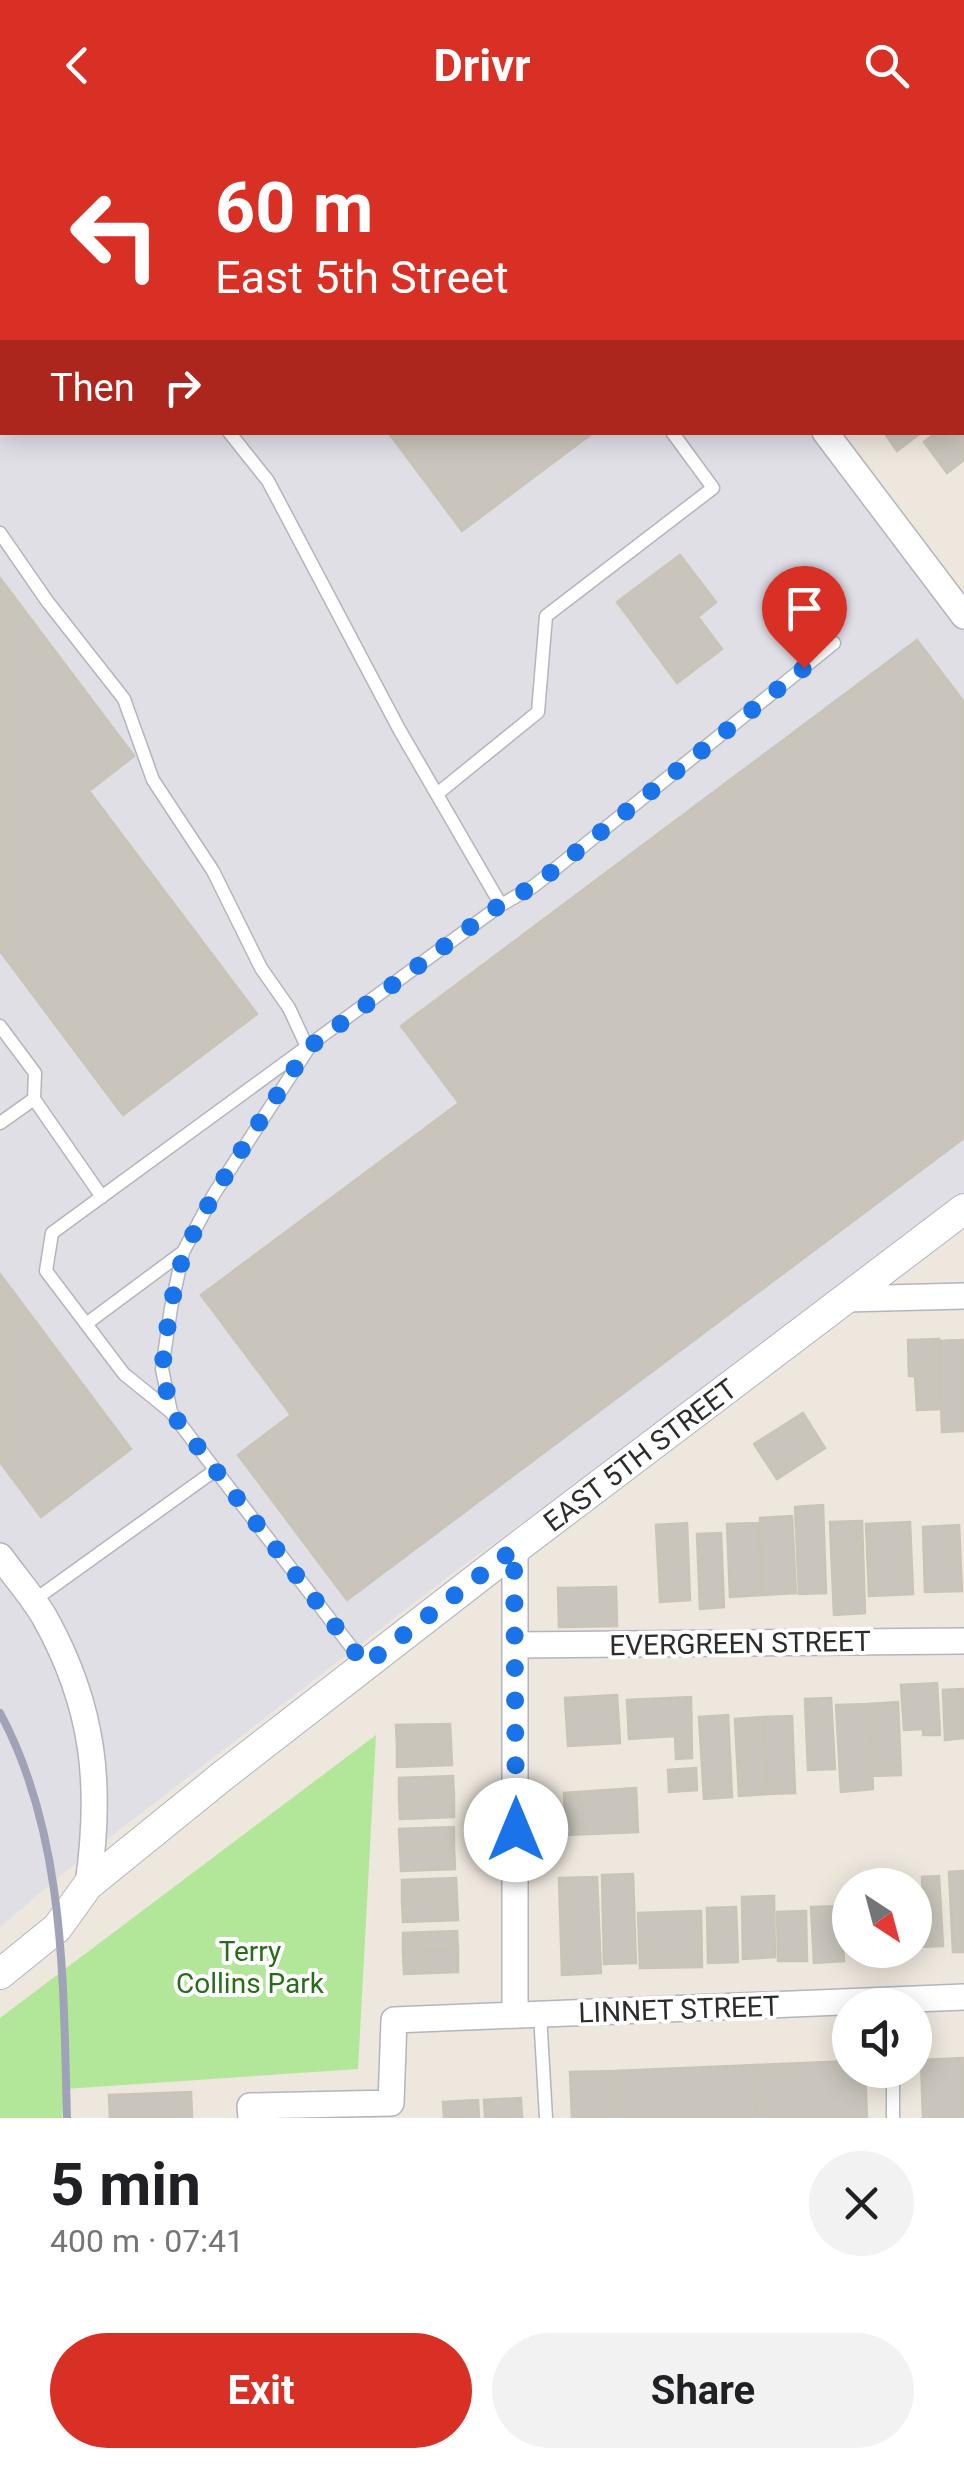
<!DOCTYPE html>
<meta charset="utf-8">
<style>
body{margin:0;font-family:Roboto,sans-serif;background:#f2f2f2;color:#202124;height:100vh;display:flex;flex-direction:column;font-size:38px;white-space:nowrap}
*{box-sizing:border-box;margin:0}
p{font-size:32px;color:#757577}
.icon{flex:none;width:55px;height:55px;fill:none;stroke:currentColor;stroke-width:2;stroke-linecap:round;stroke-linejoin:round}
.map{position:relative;height:1988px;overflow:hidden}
.panel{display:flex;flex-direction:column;background:#fff;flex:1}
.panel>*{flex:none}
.top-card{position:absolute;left:0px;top:0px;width:965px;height:305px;box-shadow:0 5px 25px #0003;background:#d93025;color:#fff;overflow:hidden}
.needle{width:65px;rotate:144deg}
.fabs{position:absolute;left:832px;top:1738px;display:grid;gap:20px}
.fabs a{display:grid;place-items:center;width:100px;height:100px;border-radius:50%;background:#fff;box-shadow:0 5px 25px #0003;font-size:50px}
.pin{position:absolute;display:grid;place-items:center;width:85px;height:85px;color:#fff;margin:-102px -42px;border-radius:50% 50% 50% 0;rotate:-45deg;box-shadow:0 0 10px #0007}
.pin .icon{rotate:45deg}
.me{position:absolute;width:110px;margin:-55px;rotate:0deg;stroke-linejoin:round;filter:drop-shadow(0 0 8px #0008)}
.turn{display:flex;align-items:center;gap:35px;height:210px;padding:0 50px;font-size:45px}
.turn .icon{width:130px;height:130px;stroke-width:2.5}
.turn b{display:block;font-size:70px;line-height:85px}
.then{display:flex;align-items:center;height:95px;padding:0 50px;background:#0003;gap:20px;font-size:38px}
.round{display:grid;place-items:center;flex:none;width:105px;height:105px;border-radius:52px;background:#f2f2f2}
.headline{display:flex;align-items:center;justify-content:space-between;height:170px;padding:0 50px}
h1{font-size:60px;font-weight:700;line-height:75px}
.primary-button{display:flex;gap:20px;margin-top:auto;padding:20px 50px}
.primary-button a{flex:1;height:115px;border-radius:60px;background:#d93025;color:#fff;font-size:40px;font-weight:700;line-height:115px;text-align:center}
.primary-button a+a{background:#f2f2f2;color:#202124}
header{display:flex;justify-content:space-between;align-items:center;height:130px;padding:0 50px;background:#d93025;color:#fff;font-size:45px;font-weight:700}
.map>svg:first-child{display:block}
.industrial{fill:#e1dfe6}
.green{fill:#b2e699}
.building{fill:#c9c5bc;stroke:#cac4b7;stroke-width:2.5}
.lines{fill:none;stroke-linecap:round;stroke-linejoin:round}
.service-casing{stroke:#b2b4c0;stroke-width:15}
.minor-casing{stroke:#b2b4c0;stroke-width:28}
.tertiary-casing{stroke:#b2b4c0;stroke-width:32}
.service{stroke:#fff;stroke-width:12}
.minor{stroke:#fff;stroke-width:25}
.tertiary{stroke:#fff;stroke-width:30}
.rail{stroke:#a0a3b7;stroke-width:8}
.route{stroke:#1a73e8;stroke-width:18;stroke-dasharray:0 32.4}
.labels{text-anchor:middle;stroke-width:8;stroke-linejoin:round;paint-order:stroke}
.street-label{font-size:28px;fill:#2c2c2c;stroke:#fff}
.park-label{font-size:28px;fill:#286d18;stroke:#fff}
</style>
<header><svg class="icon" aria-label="back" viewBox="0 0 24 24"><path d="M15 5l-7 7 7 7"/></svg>Drivr<svg class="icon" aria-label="search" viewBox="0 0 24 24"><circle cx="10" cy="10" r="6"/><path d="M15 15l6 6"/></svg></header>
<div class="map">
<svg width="964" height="1988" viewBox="0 0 964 1988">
<rect width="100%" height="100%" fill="#eee7de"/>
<!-- industrial -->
<path class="industrial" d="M 0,0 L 591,0 L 593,2 L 2,2 L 2,302 L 817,303 L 964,498 L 964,1072 L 449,1446 L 61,1745 L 0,1797 Z"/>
<!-- green -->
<path class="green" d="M 376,1605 L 358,1939 L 64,1959 L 62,1988 L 0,1988 L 0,1888 Z"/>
<!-- building -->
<path class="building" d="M 162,0 L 537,0 L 538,2 L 163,2 Z
M 964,282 L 964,330 L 947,343 L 924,312 L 937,302 L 962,302 Z
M 388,302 L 594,302 L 462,401 Z
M 884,302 L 922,302 L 897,321 Z
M 680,425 L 716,472 L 698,487 L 722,519 L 677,553 L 617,472 Z
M 0,448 L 134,626 L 89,661 L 257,884 L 123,985 L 0,821 Z
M 917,510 L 964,572 L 964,1008 L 347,1470 L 238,1325 L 291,1285 L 201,1165 L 459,973 L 401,896 Z
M 0,1144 L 131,1319 L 41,1387 L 0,1332 Z
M 939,1209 L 941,1279 L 917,1280 L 915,1246 L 909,1246 L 908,1210 Z
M 964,1210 L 964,1301 L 942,1302 L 939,1211 Z
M 803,1283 L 825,1318 L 777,1349 L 754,1314 Z
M 823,1375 L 826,1463 L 799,1464 L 795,1377 Z
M 792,1386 L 796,1463 L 763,1465 L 760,1388 Z
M 862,1391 L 865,1483 L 834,1485 L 830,1392 Z
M 910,1392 L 913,1464 L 869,1466 L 866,1394 Z
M 687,1393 L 690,1470 L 660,1472 L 656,1395 Z
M 758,1393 L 761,1465 L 730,1467 L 727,1394 Z
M 959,1395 L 962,1461 L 925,1462 L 923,1397 Z
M 721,1403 L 724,1477 L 700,1479 L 697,1404 Z
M 616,1457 L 617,1496 L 559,1497 L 558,1458 Z
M 937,1553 L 940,1605 L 923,1605 L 923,1599 L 904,1600 L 901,1555 Z
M 964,1559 L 964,1608 L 945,1610 L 943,1560 Z
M 617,1565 L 620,1613 L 568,1616 L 565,1568 Z
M 691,1567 L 692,1628 L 676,1629 L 675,1606 L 629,1609 L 627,1570 Z
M 831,1568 L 835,1639 L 808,1640 L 805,1569 Z
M 898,1572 L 901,1645 L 872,1646 L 869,1574 Z
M 869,1574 L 873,1659 L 841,1662 L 836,1575 Z
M 728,1585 L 732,1667 L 704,1669 L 699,1587 Z
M 792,1586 L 795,1663 L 767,1664 L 764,1587 Z
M 764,1587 L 768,1664 L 739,1666 L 735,1589 Z
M 450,1594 L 451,1613 L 397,1615 L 396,1595 Z
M 451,1613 L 452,1635 L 397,1637 L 397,1615 Z
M 696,1638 L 697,1660 L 669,1662 L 668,1640 Z
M 453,1646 L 454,1665 L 399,1668 L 399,1648 Z
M 636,1658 L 638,1702 L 566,1705 L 564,1663 Z
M 454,1665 L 454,1687 L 400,1689 L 399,1668 Z
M 454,1697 L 454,1717 L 400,1719 L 399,1699 Z
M 454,1717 L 455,1739 L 401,1741 L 400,1719 Z
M 964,1741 L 964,1822 L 953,1822 L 949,1742 Z
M 633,1744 L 636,1833 L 604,1834 L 602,1745 Z
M 939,1746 L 943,1816 L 915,1817 L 915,1770 L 923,1770 L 922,1747 Z
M 597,1747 L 601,1843 L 562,1845 L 559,1748 Z
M 456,1748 L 457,1768 L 402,1770 L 402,1750 Z
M 774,1766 L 775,1827 L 743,1829 L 742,1767 Z
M 457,1768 L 458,1790 L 403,1792 L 402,1770 Z
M 841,1776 L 844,1831 L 814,1833 L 811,1777 Z
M 736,1777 L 738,1832 L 708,1833 L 707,1778 Z
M 701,1781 L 702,1837 L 640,1838 L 638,1783 Z
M 806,1781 L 807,1831 L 778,1831 L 777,1782 Z
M 457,1801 L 458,1820 L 403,1822 L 403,1803 Z
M 458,1820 L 458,1842 L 404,1844 L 403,1822 Z
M 964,1928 L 964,1988 L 923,1988 L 921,1930 Z
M 850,1931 L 850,1940 L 865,1940 L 867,1988 L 756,1988 L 754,1935 Z
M 754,1935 L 756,1988 L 617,1988 L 616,1941 Z
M 616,1941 L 617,1988 L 572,1988 L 570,1942 Z
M 191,1962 L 192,1988 L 110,1988 L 109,1965 Z
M 521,1968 L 522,1988 L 485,1988 L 484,1970 Z
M 478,1970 L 479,1988 L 444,1988 L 443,1972 Z"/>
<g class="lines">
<!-- service casing -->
<g class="service-casing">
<path id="service" d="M 93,0 L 93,2
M 229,302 L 268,351 L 399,599 L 501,775
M 0,403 L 47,471 L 124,569 L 153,650 L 213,741 L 261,838 L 289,878 L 308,919 L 214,1064 L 183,1122 L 171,1178 L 162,1239 L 171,1282
M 437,664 L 538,582 L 546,486 L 713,358 L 672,302
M 0,896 L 35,943 L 34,969 L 102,1067
M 0,993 L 34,969
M 86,1194 L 183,1122
M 33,1471 L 214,1341
M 365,1535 L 171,1282 L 124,1244 L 46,1141 L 52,1103 L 501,775 L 534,756 L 834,513
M 540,1884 L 546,1988
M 893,1988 L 893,1940"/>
</g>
<!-- minor casing -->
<g class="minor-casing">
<path id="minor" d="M 597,0 L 599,2
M 962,169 L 964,168
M 825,302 L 964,486
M 845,1169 L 964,1166
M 515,1419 L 515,1885
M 0,1426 C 15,1447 33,1467 45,1488 C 95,1578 102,1656 88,1755
M 516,1515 L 964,1511
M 251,1988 L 250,1976 L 391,1973 L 394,1890 L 964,1867"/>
</g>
<!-- tertiary casing -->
<g class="tertiary-casing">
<path id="tertiary" d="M 0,1844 L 57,1798 L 88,1755 L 220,1648 L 515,1419 L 964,1079"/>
</g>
<!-- service -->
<use href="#service" class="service"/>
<!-- minor -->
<use href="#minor" class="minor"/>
<!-- tertiary -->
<use href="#tertiary" class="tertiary"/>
<!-- rail -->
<path class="rail" d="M 0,1583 C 66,1706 63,1853 67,1988"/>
</g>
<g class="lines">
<!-- route -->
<path class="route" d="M 516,1700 L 514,1419 L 365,1535 L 171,1282 L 162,1239 L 170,1178 L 184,1122 L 214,1064 L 253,1002 L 308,918 L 501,774 L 534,756 L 804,538"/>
</g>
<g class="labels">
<!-- street labels -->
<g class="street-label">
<text transform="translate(640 1325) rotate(-37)" y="10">EAST 5TH STREET</text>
<text transform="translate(740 1513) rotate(-1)" y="10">EVERGREEN STREET</text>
<text transform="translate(679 1879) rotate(-2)" y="10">LINNET STREET</text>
</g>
<!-- park labels -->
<g class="park-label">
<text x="250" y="1831">Terry<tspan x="250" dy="32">Collins Park</tspan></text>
</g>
</g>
</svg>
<div class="fabs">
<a><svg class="needle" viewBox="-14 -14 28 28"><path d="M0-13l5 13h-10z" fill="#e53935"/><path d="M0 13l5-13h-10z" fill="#757577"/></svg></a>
<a><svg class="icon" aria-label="sound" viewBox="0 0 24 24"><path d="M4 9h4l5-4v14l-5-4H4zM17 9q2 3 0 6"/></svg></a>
</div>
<div class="pin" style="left:804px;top:538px;background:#d93025"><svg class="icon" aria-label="arrive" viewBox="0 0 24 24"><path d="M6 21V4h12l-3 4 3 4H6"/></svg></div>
<svg class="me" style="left:516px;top:1700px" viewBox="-20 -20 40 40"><circle r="19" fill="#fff"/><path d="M0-13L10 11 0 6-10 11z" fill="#1a73e8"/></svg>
<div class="top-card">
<div class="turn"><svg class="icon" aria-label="left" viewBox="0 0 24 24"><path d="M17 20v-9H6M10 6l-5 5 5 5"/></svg><div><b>60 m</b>East 5th Street</div></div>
<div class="then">Then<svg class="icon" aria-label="right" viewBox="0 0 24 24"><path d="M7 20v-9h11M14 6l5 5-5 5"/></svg></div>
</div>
</div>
<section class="panel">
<div class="headline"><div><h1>5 min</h1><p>400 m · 07:41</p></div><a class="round"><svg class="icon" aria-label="close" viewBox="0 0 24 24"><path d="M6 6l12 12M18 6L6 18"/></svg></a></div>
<div class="primary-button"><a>Exit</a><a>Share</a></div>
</section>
